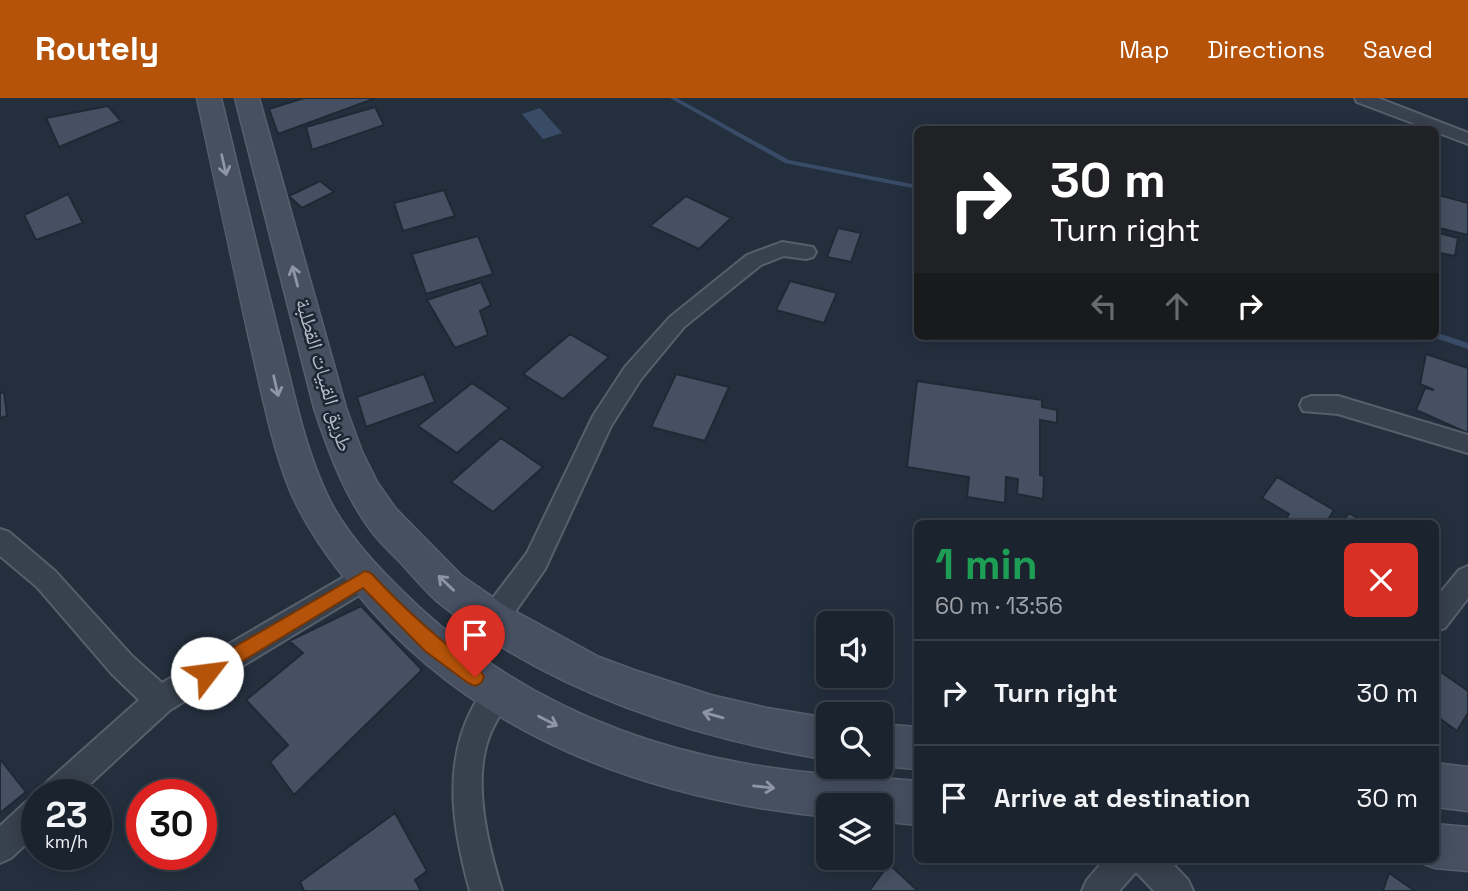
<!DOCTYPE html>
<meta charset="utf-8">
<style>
body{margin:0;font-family:"Space Grotesk","Noto Naskh Arabic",sans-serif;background:#282f3a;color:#f1f3f6;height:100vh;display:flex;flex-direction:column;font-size:26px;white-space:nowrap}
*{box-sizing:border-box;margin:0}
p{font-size:23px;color:#a0a4aa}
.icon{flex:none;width:38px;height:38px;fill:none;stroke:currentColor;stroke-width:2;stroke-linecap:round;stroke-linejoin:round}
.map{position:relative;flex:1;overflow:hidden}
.sheet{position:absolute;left:914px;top:422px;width:525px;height:343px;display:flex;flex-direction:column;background:#1b232e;border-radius:10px;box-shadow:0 4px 18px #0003,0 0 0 2px #39404a}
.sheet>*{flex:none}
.hud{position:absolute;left:914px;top:28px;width:525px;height:214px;border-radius:10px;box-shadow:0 4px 18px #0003,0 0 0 2px #39404a;background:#202124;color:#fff;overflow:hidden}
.fabs{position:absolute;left:816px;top:513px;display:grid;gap:14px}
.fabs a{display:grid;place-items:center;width:77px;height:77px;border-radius:10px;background:#1b232e;box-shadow:0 4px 18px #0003,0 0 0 2px #39404a;font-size:35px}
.speed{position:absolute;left:21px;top:681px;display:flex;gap:14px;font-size:35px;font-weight:700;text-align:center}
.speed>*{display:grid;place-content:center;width:91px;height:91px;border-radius:50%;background:#1b232e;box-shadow:0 4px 18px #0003,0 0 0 2px #39404a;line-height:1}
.speed small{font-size:18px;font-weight:400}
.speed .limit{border:10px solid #d22;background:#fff;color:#111}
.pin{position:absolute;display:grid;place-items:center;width:60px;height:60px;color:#fff;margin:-72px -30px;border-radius:50% 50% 50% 0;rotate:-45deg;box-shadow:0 0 7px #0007}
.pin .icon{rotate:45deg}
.me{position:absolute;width:77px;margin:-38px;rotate:60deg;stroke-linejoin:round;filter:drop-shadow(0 0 5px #0008)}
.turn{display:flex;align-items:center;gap:24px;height:147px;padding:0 21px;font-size:32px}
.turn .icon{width:91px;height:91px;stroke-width:2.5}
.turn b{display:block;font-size:49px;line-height:60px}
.lanes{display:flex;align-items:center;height:66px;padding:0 21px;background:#0003;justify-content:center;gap:35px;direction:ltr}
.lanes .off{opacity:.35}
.round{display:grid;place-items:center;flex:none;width:74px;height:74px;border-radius:10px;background:#282f3a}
.summary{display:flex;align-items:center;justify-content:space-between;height:119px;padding:0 21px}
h1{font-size:42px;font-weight:800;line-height:52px;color:#1e9e55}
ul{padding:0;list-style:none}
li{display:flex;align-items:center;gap:21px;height:105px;padding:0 21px;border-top:2px solid #39404a}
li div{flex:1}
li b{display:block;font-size:26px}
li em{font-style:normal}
header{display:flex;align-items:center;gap:42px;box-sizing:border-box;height:98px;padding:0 35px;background:#b45309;color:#fff}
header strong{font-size:33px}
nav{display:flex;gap:38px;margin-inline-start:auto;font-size:24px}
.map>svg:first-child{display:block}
.water{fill:#394c67}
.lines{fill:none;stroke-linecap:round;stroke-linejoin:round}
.stream{fill:#394c67;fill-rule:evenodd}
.building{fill:#455162;stroke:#1f2835;stroke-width:2}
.minor-casing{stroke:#565f6c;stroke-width:4}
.secondary-casing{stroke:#565f6c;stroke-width:3}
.minor{fill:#38414e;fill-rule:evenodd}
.secondary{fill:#465061;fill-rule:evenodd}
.oneway{stroke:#8e96a5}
.route{fill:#b45309;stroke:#753606;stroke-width:2}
.labels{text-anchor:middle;stroke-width:5;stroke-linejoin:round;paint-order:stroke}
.street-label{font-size:21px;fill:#b4bcc9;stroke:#1d2633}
</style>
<header>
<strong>Routely</strong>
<nav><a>Map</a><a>Directions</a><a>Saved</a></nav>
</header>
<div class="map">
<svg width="1468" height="793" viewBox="0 0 1468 793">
<rect width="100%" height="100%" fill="#242f3e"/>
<!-- water -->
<path class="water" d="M 540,10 L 562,35 L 543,41 L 522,16 Z"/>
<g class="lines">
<!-- stream -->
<path class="stream" d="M 670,0 L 677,0 L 789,62 L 917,87 L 917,91 L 785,65 Z
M 1435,234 L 1468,245 L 1468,251 L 1432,239 L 1432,238 L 1435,238 Z"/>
</g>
<!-- building -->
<path class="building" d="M 304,0 L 376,0 L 278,36 L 269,11 Z
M 108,8 L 121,23 L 59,49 L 46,20 Z
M 375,9 L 384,27 L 312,52 L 306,29 Z
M 320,83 L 334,94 L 302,110 L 289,98 Z
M 444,92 L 455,118 L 403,133 L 394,105 Z
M 68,96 L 83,125 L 36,142 L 24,117 Z
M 1435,96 L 1468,105 L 1468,137 L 1435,129 Z
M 686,98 L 731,120 L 699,151 L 650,128 Z
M 838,130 L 861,135 L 851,164 L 827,159 Z
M 1435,134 L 1458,140 L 1455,158 L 1435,154 Z
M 478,138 L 493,176 L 426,196 L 412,156 Z
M 790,183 L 837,195 L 824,225 L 776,212 Z
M 481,184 L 491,207 L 480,213 L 488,237 L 455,250 L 427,202 Z
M 570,236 L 609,259 L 563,301 L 523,276 Z
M 1426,256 L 1468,270 L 1468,335 L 1416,312 L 1425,290 L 1434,292 L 1420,286 Z
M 424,276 L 435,304 L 366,329 L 357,299 Z
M 676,276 L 729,289 L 705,343 L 651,329 Z
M 917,283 L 1042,302 L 1042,309 L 1057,312 L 1057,325 L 1040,322 L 1040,377 L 1044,378 L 1043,401 L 1017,396 L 1018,381 L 1006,379 L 1005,405 L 967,399 L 969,379 L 907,369 Z
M 472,285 L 509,310 L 457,355 L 418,328 Z
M 4,294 L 7,318 L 0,320 L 0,295 Z
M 501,340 L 543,369 L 493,414 L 451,384 Z
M 1277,379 L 1334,412 L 1326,425 L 1284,424 L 1289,416 L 1262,400 Z
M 1349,415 L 1365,425 L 1342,425 Z
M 361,508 L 422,572 L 294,697 L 270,664 L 288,647 L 246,602 L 303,555 L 289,543 Z
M 1435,570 L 1468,593 L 1468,615 L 1457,633 L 1435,617 Z
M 0,661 L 26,694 L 0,715 Z
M 395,715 L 427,773 L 415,782 L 421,793 L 304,793 L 300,784 Z
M 889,766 L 918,793 L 869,793 Z
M 1389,775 L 1415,793 L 1383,793 Z"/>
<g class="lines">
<!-- minor casing -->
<g class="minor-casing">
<path id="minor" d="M 1355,0 L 1378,0 L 1468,35 L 1468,46 L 1357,4 Z
M 782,144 L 813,149 L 816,154 L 813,159 L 806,161 L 784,158 L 761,167 L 684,229 L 641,281 L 611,328 L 545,471 L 503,531 L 493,534 L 483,531 L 480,522 L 483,513 L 527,455 L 593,318 L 625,269 L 670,219 L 747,157 Z
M 1311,298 L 1338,298 L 1468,337 L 1468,355 L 1338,316 L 1303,313 L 1300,307 L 1303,301 Z
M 0,431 L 9,434 L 55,473 L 132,558 L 162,585 L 356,472 L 365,468 L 374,472 L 378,480 L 374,488 L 170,612 L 79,696 L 42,696 L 46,685 L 139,602 L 112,576 L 37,489 L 0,458 Z
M 1468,468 L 1468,500 L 1445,530 L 1435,533 L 1435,501 L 1459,472 Z
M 497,581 L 507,585 L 511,595 C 505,610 495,623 489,639 C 472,686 488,747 502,793 L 470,793 C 453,732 442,667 473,609 C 480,597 484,586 497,581 Z
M 37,700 L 37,736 L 11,760 L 0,765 L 0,728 L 26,704 Z
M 1105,761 L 1168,761 L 1188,782 L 1193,793 L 1154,793 L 1136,774 L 1119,793 L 1082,793 L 1087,782 Z"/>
</g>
<!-- secondary casing -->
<g class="secondary-casing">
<path id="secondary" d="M 197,0 L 221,0 C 240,80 260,161 280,241 C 294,294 304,349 328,399 C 348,440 386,478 419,509 C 510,593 620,643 742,665 C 799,676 859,678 917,683 L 917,727 L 880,723 L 880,707 L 828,707 L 828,719 C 647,701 472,638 355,493 C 328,460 305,428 289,390 C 270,341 261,290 249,240 C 231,160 214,80 197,0 Z
M 235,0 L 259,0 L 346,310 L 362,354 L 377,384 L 396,411 L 462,478 L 507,509 L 599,559 L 634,572 L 711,597 L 767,610 L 828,620 L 828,662 C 690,639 548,593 438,504 C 425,493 413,478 401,465 C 390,454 378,443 369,430 C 343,394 328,352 314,310 Z
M 880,626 L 917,629 L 917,671 L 880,668 Z
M 1435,665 L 1468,669 L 1468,713 L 1435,709 Z
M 1435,726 L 1468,729 L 1468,773 L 1435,770 L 1419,764 L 1418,761 L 1435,761 Z"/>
</g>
<!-- minor -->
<use href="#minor" class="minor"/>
<!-- secondary -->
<use href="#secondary" class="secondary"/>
</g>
<!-- one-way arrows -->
<defs><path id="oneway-shaft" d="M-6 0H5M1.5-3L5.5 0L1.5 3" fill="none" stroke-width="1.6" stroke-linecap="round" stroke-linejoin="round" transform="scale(1.75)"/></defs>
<g class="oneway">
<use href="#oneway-shaft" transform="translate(224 67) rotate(77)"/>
<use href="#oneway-shaft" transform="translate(295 178) rotate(-105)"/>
<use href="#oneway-shaft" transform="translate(276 288) rotate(77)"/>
<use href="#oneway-shaft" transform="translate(446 485) rotate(-136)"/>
<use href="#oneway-shaft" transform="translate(713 617) rotate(-164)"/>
<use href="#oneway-shaft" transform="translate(548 623) rotate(27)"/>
<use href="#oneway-shaft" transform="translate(764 689) rotate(6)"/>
</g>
<!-- route -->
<path class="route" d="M 365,473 L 371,475 C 405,512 440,543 481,573 L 484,579 L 481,585 L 475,588 L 468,585 L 425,553 L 363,490 L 213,581 L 207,583 L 200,581 L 198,575 L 200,569 Z"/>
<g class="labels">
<!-- street labels -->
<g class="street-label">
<text transform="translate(324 277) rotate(74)" y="7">طريق القبيات القطلبة</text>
</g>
</g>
</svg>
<div class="fabs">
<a><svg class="icon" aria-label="sound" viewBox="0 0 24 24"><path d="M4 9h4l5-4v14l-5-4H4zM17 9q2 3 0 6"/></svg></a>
<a><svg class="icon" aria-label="search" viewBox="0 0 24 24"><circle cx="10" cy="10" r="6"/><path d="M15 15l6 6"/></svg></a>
<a><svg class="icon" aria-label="layers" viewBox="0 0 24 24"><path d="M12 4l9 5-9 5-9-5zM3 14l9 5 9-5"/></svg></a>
</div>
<div class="speed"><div>23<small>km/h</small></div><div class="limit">30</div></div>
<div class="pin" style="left:475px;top:579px;background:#d93025"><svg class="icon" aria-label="arrive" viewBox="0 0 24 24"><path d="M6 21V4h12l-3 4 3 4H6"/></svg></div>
<svg class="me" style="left:207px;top:575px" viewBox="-20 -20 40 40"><circle r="19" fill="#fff"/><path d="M0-13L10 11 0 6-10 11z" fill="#b45309"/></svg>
<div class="hud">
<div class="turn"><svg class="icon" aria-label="right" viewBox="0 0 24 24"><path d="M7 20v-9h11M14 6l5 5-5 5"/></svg><div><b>30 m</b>Turn right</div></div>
<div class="lanes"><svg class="icon off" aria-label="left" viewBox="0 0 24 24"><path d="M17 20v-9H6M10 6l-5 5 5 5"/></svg><svg class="icon off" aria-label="ahead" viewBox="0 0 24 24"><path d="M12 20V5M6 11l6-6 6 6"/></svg><svg class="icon" aria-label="right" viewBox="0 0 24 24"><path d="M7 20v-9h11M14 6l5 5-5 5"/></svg></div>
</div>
<section class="sheet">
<div class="summary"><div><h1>1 min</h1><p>60 m · 13:56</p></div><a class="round" style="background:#d93025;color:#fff"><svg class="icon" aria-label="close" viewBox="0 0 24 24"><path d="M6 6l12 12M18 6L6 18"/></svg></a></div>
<ul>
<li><svg class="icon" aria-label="right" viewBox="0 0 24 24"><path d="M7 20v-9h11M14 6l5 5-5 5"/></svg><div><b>Turn right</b></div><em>30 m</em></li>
<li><svg class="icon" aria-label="arrive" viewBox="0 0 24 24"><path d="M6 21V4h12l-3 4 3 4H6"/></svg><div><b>Arrive at destination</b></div><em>30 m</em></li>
</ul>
</section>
</div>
